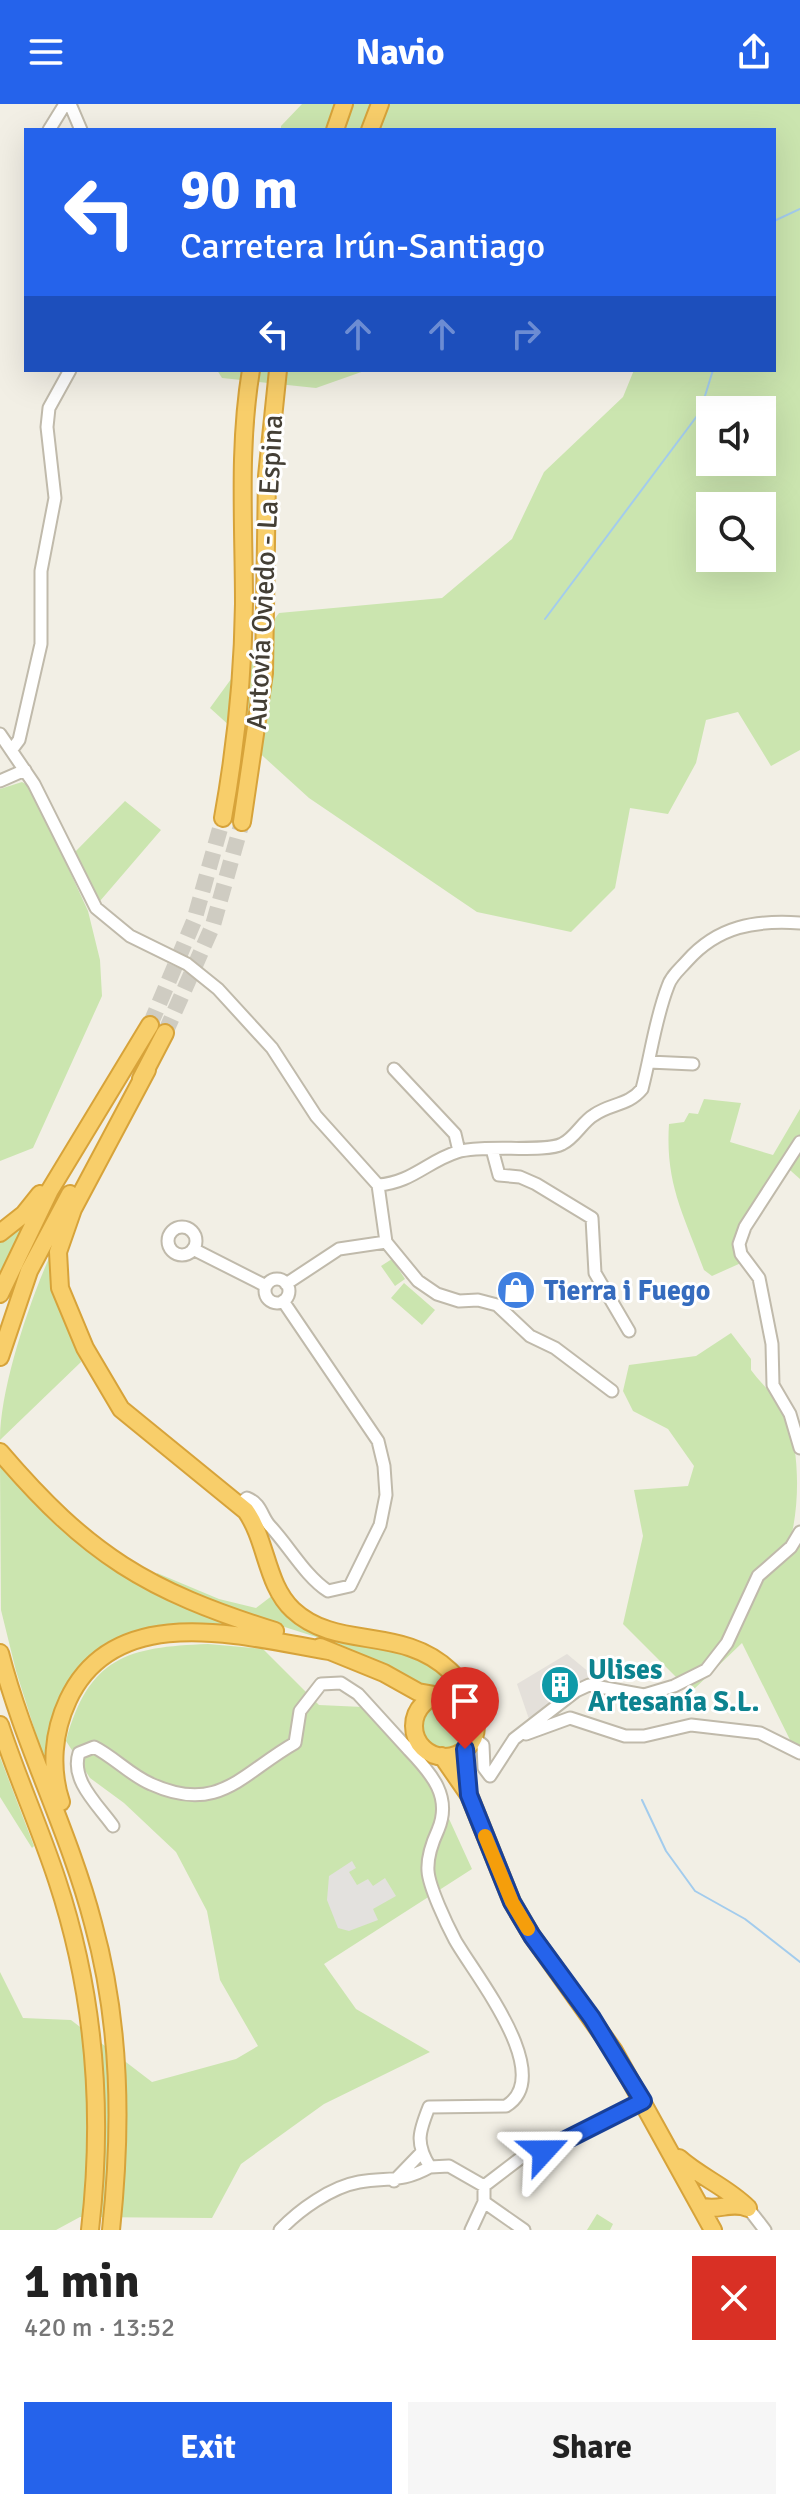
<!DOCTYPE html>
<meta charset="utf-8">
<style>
body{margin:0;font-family:Signika,sans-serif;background:#f6f6f6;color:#222;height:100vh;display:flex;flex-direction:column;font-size:30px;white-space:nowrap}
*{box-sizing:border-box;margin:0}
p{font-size:26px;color:#767676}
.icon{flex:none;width:44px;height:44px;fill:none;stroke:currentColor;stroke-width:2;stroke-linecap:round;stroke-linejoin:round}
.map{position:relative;height:2126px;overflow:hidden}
.sheet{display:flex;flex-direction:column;background:#fff;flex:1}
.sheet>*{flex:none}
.hud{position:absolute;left:24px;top:24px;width:752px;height:244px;border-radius:0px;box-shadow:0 8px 32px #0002;background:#2563eb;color:#fff;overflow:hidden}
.buttons{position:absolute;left:696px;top:292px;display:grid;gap:16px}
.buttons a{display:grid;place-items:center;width:80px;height:80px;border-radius:0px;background:#fff;box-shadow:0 8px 32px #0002;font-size:40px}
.pin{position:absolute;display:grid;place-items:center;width:68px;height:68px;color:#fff;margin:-82px -34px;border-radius:50% 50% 50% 0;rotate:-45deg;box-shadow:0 0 8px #0007}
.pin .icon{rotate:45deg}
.me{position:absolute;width:88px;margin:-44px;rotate:66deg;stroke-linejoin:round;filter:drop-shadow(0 0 6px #0008)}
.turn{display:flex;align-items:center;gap:28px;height:168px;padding:0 24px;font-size:36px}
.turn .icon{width:104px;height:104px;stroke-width:2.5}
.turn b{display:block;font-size:56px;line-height:68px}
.lanes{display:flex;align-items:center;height:76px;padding:0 24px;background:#0003;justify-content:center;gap:40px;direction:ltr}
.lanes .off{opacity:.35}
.round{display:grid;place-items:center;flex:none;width:84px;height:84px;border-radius:0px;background:#f6f6f6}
.head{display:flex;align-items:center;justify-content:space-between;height:136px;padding:0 24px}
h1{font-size:48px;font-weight:700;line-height:60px}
.button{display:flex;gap:16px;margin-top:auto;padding:16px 24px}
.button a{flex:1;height:92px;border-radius:0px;background:#2563eb;color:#fff;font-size:32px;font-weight:700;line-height:92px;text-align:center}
.button a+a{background:#f6f6f6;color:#222}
header{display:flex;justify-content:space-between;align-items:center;height:104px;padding:0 24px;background:#2563eb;color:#fff;font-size:36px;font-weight:700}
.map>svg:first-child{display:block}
.industrial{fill:#e4e0da}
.green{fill:#cbe5af;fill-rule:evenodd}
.parking{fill:#e3e1de}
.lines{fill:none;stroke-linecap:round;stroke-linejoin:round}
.stream{stroke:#a3cced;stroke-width:2}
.highway-tunnel{stroke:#cfccc2;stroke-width:16;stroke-dasharray:16 8;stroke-linecap:butt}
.minor-casing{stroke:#c0baab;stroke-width:15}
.highway-casing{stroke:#d7a33a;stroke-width:20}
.minor{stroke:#fff;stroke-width:11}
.highway{stroke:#f8ce6a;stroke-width:16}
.route-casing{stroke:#184099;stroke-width:20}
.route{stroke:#2563eb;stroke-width:14}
.slow{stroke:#f59e0b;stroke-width:14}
.labels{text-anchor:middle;stroke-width:6;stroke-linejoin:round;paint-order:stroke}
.street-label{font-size:28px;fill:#443f35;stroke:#fff}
.shop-label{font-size:28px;font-weight:bold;fill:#366cbe;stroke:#fff;text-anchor:start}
.culture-label{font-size:28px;font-weight:bold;fill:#0d838f;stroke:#fff;text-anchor:start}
</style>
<header><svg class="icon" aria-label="menu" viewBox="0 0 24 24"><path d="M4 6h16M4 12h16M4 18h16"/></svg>Navio<svg class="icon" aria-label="share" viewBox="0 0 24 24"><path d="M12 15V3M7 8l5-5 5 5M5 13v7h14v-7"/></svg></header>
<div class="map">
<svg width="800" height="2126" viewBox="0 0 800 2126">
<rect width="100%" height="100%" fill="#f2efe5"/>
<!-- industrial -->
<path class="industrial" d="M 567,1550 L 596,1574 L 596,1580 L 530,1618 L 517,1580 Z"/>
<!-- green -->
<path class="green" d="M 302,0 L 800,0 L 800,646 L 771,662 L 738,608 L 706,616 L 696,659 L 668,710 L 630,704 L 615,784 L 571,828 L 477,808 L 309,694 L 210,604 L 279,509 L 442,494 L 512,435 L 544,368 L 623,293 L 634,266 L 774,266 L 774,26 L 281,26 L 281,22 ZM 710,306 L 762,306 L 762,358 L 710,358 ZM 710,402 L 762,402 L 762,454 L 710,454 Z
M 217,266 L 367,266 L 316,284 L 222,274 Z
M 22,678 L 31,683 L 88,807 L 100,856 L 102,892 L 33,1044 L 0,1057 L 0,685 Z
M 125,697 L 161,726 L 100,797 L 75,748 Z
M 704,995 L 741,999 L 730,1038 L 773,1051 L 800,1005 L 800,1075 L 782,1059 L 742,1121 L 741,1159 L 712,1172 L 704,1166 C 684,1111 665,1080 669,1020 L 684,1018 L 689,1009 L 698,1010 Z
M 22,1121 L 23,1122 L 0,1169 L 0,1136 Z
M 53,1145 L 81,1258 L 0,1336 C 0,1284 29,1198 53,1145 Z
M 392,1155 L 405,1175 L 395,1182 L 381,1162 Z
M 404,1179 L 435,1206 L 422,1221 L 391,1194 Z
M 731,1229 L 751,1255 L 751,1266 C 761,1280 778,1294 786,1310 C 800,1346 800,1401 790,1437 L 800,1439 L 800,1656 L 742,1539 L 691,1588 L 623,1520 L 643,1432 L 634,1386 L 688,1382 L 694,1362 L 668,1325 L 633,1307 L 623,1287 L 629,1261 L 696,1252 Z
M 0,1359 C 85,1452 135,1488 255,1528 L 176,1525 L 83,1566 L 48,1668 L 16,1567 L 1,1506 Z
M 157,1469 L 219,1495 L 256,1504 L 273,1491 L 280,1503 L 415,1550 L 448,1575 L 444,1585 L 422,1584 L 335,1539 L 253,1513 L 154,1475 Z
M 208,1540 L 263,1545 L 319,1601 L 363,1603 L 434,1682 L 472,1765 L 324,1860 L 356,1905 L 430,1948 L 324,2000 L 241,2060 L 212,2114 L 80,2113 L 56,2126 L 0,2126 L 0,1868 L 23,1914 L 71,1916 L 152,1978 L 236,1955 L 258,1942 L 220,1876 L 207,1807 L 176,1748 L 124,1699 L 90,1674 L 66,1637 C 89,1553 127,1543 208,1540 Z
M421 1623a24 24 0 1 1 48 0a24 24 0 1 1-48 0Z
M 0,1653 L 34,1742 L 32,1744 L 0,1693 Z
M 597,2110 L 613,2120 L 610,2126 L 587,2126 Z"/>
<!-- parking -->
<path class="parking" d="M 352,1757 L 356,1764 L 349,1768 L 357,1781 L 368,1775 L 373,1782 L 385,1774 L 396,1792 L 373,1805 L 378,1816 L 349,1827 L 338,1824 L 327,1796 L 329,1772 Z"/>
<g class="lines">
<!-- stream -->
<path class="stream" d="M 774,117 L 800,105
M 545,515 L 700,308 L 713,266
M 642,1696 L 666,1747 L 695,1787 L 745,1815 L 800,1858"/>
<!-- highway-tunnel -->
<path class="highway-tunnel" d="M 150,921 L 194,817 L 223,714
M 165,929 L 213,821 L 242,718"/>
<!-- minor casing -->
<g class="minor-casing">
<path id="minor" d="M 70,0 L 81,26
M 49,26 L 65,0
M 0,630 L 34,680 L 96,804 L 130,832 L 187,860 L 218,885 L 272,944 L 316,1012 L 378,1081 L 386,1138 L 418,1177 L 437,1190 L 459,1197 L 478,1196 L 497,1201 L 530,1232 L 555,1244 L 612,1287
M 13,644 L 19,636 L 41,540 L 41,467 L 55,394 L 47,323 L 49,304 L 70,266
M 0,677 L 25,666
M 649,958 L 693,960
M 394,965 L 455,1030 L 459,1047
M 800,1038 L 745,1123 L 739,1140 L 741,1150 L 759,1174 L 772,1240 L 773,1281 L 790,1310 L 800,1344
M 492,1045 L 499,1071 L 520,1073 L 536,1080 L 592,1114 L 595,1169 L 629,1227
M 378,1081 C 411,1079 428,1057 457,1048 C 483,1040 545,1049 562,1040 C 575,1034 582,1018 594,1011 C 611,999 628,1002 642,985 C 651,951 655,915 668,882 C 671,872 680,865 687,857 C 718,822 755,816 800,819
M168 1137a14 14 0 1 1 28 0a14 14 0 1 1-28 0Z
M 193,1145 L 266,1182
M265 1187a12 12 0 1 1 24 0a12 12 0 1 1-24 0Z
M 286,1180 L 339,1145 L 386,1138
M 239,1400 L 247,1394 C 262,1400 261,1412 270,1422 C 289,1442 305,1472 328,1487 L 350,1482 L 380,1421 L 386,1391 L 384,1362 L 378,1337 L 283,1197
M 526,1630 L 570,1614 L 625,1632 L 644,1632 L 691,1621 L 760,1629 L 800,1649
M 474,1634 L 483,1641 L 484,1664 L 490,1672 L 514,1635 L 576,1587 L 589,1581 L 644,1591 L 674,1582 L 706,1566 L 727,1539 L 758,1472 L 791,1443 L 800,1428
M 418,1639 L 409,1646 C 432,1670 452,1693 438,1726 C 432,1739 427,1753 428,1767 C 429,1783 447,1821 455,1836 C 474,1870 557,1971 506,2002 L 429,2003 C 419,2028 415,2039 430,2063 L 449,2062 L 484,2082 L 522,2053 L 590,2026 L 643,1997
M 113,1722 C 98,1701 70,1676 79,1649 L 94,1643 C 114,1653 130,1671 151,1680 C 219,1711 242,1669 295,1639 L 300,1607 L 321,1580 L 341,1579 L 358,1590 L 409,1646
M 394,2077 L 421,2049
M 484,2098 L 524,2126
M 748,2104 L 765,2126
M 280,2126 C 299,2106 331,2083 359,2078 C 389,2073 401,2079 430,2063
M 471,2126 L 484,2098 L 484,2082"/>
</g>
<!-- highway casing -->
<g class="highway-casing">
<path id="highway" d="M 335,26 L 344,0
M 370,26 L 380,0
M 223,714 C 236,642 243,573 244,500 C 244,421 238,344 251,266
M 242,718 L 264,569 L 267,372 L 278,266
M 147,966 L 73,1105 L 58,1148 L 60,1184 L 85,1244 L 121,1305 L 246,1407 C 267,1437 266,1481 293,1506 C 337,1547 402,1521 450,1567 C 463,1580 470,1590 473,1609
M 141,975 L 165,929
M 0,1129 L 24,1110 L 40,1090
M 0,1190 L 50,1086 L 150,921
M 0,1253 L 29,1167 L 70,1090
M 0,1348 C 88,1451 147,1487 275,1527
M 320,1543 L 384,1569 L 418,1588 L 440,1592
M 0,1549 C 24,1642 69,1727 93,1819 C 121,1920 122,2023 111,2126
M414 1622a31 31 0 1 1 62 0a31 31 0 1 1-62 0Z
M 0,1621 C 17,1673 40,1724 57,1776 C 95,1891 104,2006 90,2126
M 442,1652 L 469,1691 L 512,1798 L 532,1832 L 614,1947 L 713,2126
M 61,1698 C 50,1665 53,1628 68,1596 C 115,1495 245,1533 329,1547
M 679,2054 C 700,2073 727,2083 748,2104
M 700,2102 C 717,2108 731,2097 748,2104"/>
</g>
<!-- minor -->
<use href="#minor" class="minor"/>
<!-- highway -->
<use href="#highway" class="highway"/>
</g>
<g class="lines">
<!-- route casing -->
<g class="route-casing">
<path id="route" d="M 465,1645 L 469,1691 L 512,1798 L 532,1832 L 592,1914 L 643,1997 L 544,2047"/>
</g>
<!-- route -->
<use href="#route" class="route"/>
<!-- slow -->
<path class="slow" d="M 485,1732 L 512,1798 L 528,1825"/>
</g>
<!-- icons -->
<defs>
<g id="shop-disc" transform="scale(2)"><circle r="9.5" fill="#3f7fe0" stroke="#fff"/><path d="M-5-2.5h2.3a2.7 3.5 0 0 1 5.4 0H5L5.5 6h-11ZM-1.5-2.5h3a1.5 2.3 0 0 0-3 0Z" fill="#fff"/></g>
<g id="building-disc" transform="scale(2)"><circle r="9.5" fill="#0f9aa8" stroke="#fff"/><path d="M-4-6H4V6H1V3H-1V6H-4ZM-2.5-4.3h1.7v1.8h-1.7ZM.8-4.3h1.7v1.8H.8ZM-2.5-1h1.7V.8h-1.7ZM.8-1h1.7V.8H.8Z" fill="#fff"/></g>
</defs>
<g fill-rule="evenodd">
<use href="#shop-disc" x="516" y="1186"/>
<use href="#building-disc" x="560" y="1581"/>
</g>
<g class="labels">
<!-- street labels -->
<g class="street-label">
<text transform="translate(264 468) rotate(-87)" y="10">Autovía Oviedo - La Espina</text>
</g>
<!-- shop labels -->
<g class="shop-label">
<text x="544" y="1196">Tierra i Fuego</text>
</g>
<!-- culture labels -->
<g class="culture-label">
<text x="588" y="1575">Ulises<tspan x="588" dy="32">Artesanía S.L.</tspan></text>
</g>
</g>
</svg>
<div class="buttons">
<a><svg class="icon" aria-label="sound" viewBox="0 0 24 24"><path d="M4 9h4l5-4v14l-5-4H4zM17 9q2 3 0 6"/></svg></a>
<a><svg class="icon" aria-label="search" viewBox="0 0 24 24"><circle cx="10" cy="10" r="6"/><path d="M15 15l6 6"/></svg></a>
</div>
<div class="pin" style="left:465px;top:1645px;background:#d93025"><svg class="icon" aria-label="arrive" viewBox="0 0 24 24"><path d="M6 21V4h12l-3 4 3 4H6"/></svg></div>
<svg class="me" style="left:544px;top:2047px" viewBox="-20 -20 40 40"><path d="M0-17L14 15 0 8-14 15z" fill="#2563eb" stroke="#fff" stroke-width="4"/></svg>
<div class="hud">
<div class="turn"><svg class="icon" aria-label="left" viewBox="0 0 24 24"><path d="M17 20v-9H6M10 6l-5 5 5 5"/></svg><div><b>90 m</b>Carretera Irún-Santiago</div></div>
<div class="lanes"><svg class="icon" aria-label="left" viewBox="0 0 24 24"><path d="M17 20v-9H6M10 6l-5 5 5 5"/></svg><svg class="icon off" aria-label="ahead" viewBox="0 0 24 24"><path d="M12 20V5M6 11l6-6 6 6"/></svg><svg class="icon off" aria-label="ahead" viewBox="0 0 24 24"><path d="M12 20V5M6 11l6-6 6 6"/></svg><svg class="icon off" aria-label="right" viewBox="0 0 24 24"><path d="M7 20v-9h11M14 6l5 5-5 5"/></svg></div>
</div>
</div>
<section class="sheet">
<div class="head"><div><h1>1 min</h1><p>420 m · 13:52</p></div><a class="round" style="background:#d93025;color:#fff"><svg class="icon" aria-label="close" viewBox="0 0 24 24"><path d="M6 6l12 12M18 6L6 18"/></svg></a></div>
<div class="button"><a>Exit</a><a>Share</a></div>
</section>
